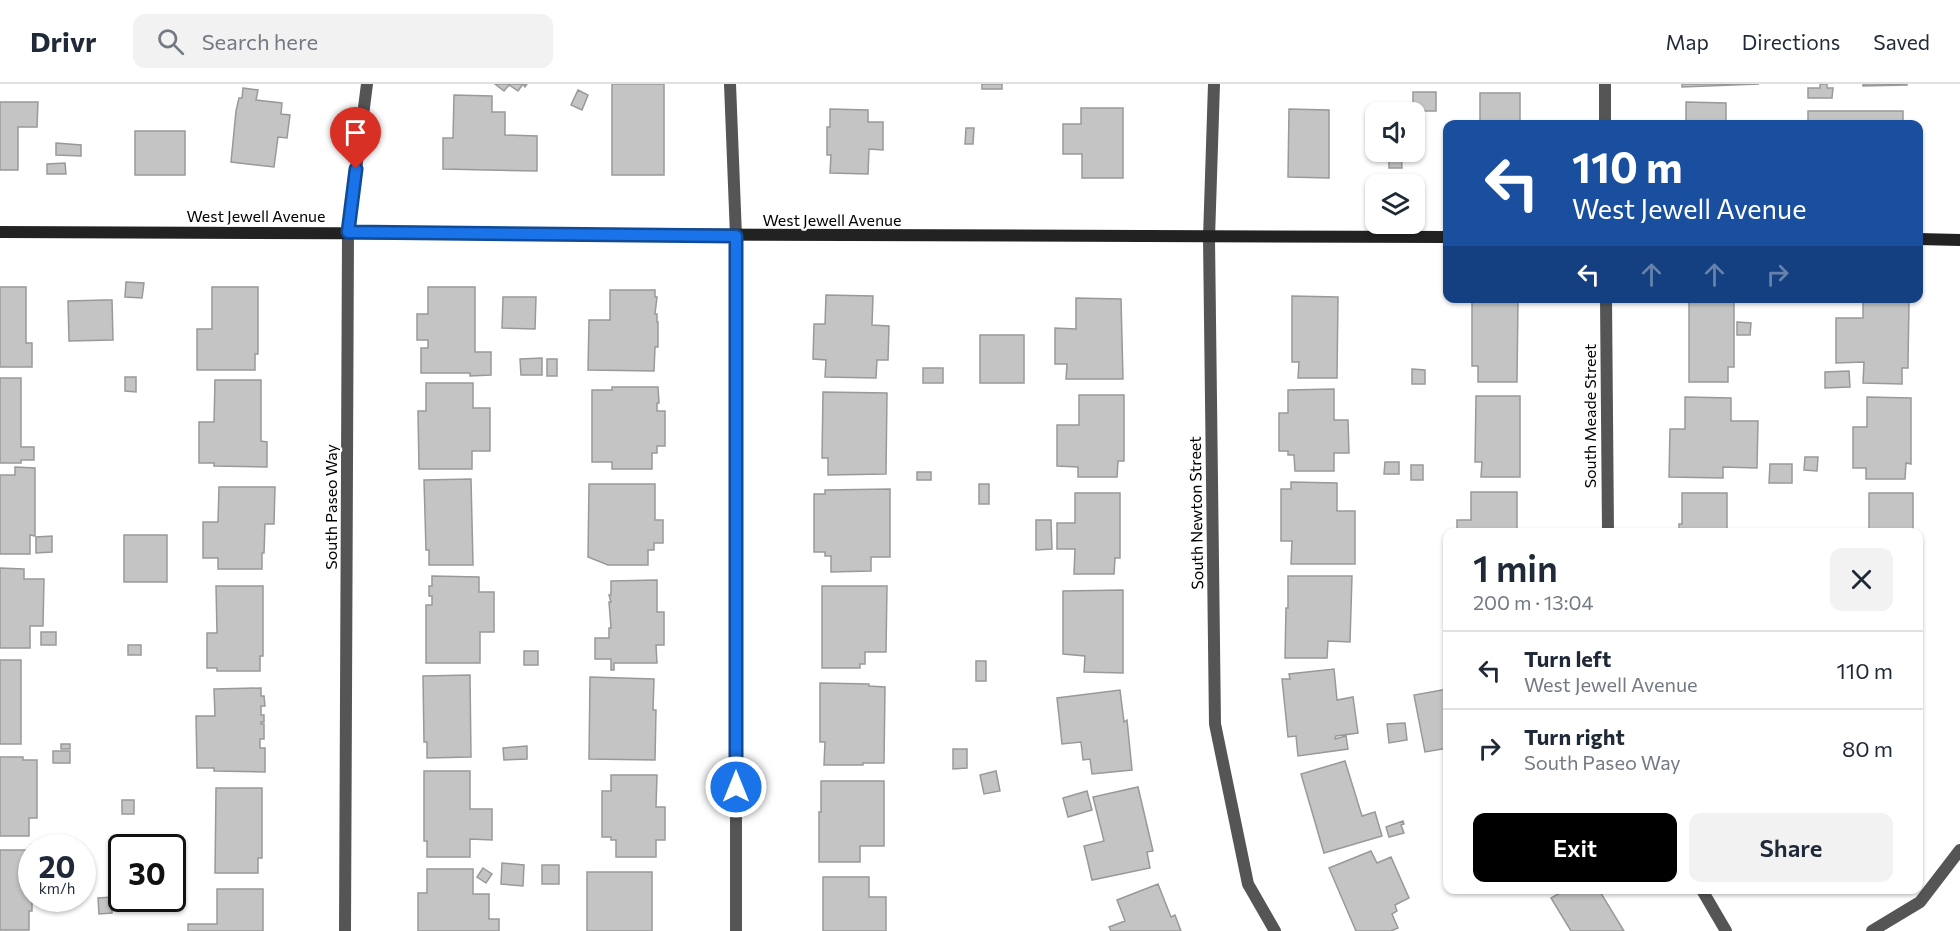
<!DOCTYPE html>
<meta charset="utf-8">
<style>
body{margin:0;font-family:Commissioner,sans-serif;background:#f2f2f3;color:#1f2937;height:100vh;display:flex;flex-direction:column;font-size:22px;white-space:nowrap}
*{box-sizing:border-box;margin:0}
p{font-size:20px;color:#747a83}
.icon{flex:none;width:33px;height:33px;fill:none;stroke:currentColor;stroke-width:2;stroke-linecap:round;stroke-linejoin:round}
.map{position:relative;flex:1;overflow:hidden}
.drawer{position:absolute;left:1443px;top:444px;width:480px;height:366px;display:flex;flex-direction:column;background:#fff;border-radius:12px;box-shadow:0 2px 4px #0004}
.drawer>*{flex:none}
.banner{position:absolute;left:1443px;top:36px;width:480px;height:183px;border-radius:12px;box-shadow:0 2px 4px #0004;background:#1a4fa0;color:#fff;overflow:hidden}
.buttons{position:absolute;left:1365px;top:18px;display:grid;gap:12px}
.buttons a{display:grid;place-items:center;width:60px;height:60px;border-radius:12px;background:#fff;box-shadow:0 2px 4px #0004;font-size:30px}
.speed{position:absolute;left:18px;top:750px;display:flex;gap:12px;font-size:30px;font-weight:700;text-align:center}
.speed>*{display:grid;place-content:center;width:78px;height:78px;border-radius:50%;background:#fff;box-shadow:0 2px 4px #0004;line-height:1}
.speed small{font-size:15px;font-weight:400}
.speed .limit{border:3px solid #111;border-radius:9px;background:#fff;color:#111}
.pin{position:absolute;display:grid;place-items:center;width:51px;height:51px;color:#fff;margin:-62px -26px;border-radius:50% 50% 50% 0;rotate:-45deg;box-shadow:0 0 6px #0007}
.pin .icon{rotate:45deg}
.me{position:absolute;width:66px;margin:-33px;rotate:0deg;stroke-linejoin:round;filter:drop-shadow(0 0 4px #0008)}
.turn{display:flex;align-items:center;gap:21px;height:126px;padding:0 30px;font-size:27px}
.turn .icon{width:78px;height:78px;stroke-width:2.5}
.turn b{display:block;font-size:42px;line-height:51px}
.lanes{display:flex;align-items:center;height:57px;padding:0 30px;background:#0003;justify-content:center;gap:30px;direction:ltr}
.lanes .off{opacity:.35}
.round{display:grid;place-items:center;flex:none;width:63px;height:63px;border-radius:12px;background:#f2f2f3}
.overview{display:flex;align-items:center;justify-content:space-between;height:102px;padding:0 30px}
h1{font-size:36px;font-weight:600;line-height:45px}
.button{display:flex;gap:12px;margin-top:auto;padding:12px 30px}
.button a{flex:1;height:69px;border-radius:12px;background:#000;color:#fff;font-size:24px;font-weight:600;line-height:69px;text-align:center}
.button a+a{background:#f2f2f3;color:#1f2937}
ul{padding:0;list-style:none}
li{display:flex;align-items:center;gap:18px;height:78px;padding:0 30px;border-top:2px solid #e0e1e3}
li div{flex:1}
li b{display:block;font-size:22px}
li em{font-style:normal}
header{display:flex;align-items:center;gap:36px;box-sizing:border-box;height:84px;padding:0 30px;background:#fff;border-bottom:2px solid #e0e1e3}
header strong{font-size:28px}
nav{display:flex;gap:33px;margin-inline-start:auto;font-size:21px}
.search{width:420px;height:54px;background:#f2f2f3;display:flex;align-items:center;gap:15px;box-sizing:border-box;padding:0 21px;border-radius:12px;color:#747a83;font-size:22px}
.map>svg:first-child{display:block}
.building{fill:#c4c4c4;stroke:#999;stroke-width:1.5}
.lines{fill:none;stroke-linecap:round;stroke-linejoin:round}
.minor{stroke:#555;stroke-width:12}
.secondary{stroke:#222;stroke-width:12}
.route-casing{stroke:#114b97;stroke-width:15}
.route{stroke:#1a73e8;stroke-width:10}
.labels{text-anchor:middle;stroke-width:4.5;stroke-linejoin:round;paint-order:stroke}
.street-label{font-size:16px;fill:#000;stroke:#fff}
</style>
<header>
<strong>Drivr</strong>
<div class="search"><svg class="icon" aria-label="search" viewBox="0 0 24 24"><circle cx="10" cy="10" r="6"/><path d="M15 15l6 6"/></svg>Search here</div>
<nav><a>Map</a><a>Directions</a><a>Saved</a></nav>
</header>
<div class="map">
<svg width="1960" height="847" viewBox="0 0 1960 847">
<rect width="100%" height="100%" fill="#fff"/>
<!-- building -->
<path class="building" d="M 495,0 L 527,0 L 525,3 L 523,0 L 518,7 L 509,1 L 504,7 Z
M 612,0 L 664,0 L 664,91 L 612,91 Z
M 982,0 L 1002,0 L 1002,5 L 982,5 Z
M 1682,0 L 1759,0 L 1682,3 Z
M 1820,0 L 1827,0 L 1827,4 L 1833,4 L 1832,14 L 1808,14 L 1808,4 L 1820,4 Z
M 1863,0 L 1907,0 L 1907,1 L 1863,2 Z
M 243,4 L 258,6 L 256,16 L 282,19 L 281,30 L 290,31 L 287,54 L 278,53 L 274,83 L 231,78 L 236,27 L 239,14 L 242,14 Z
M 578,6 L 588,11 L 582,26 L 571,21 Z
M 1413,8 L 1436,8 L 1436,27 L 1413,27 Z
M 1480,9 L 1520,9 L 1520,40 L 1480,40 Z
M 454,11 L 492,12 L 492,28 L 505,28 L 505,51 L 537,52 L 537,87 L 443,85 L 443,54 L 453,54 Z
M 0,18 L 38,18 L 37,43 L 18,43 L 18,86 L 0,86 Z
M 1686,18 L 1726,19 L 1726,40 L 1686,40 Z
M 1081,24 L 1123,24 L 1123,94 L 1082,94 L 1082,70 L 1063,70 L 1063,40 L 1081,40 Z
M 830,25 L 868,26 L 868,38 L 883,38 L 883,66 L 869,65 L 868,90 L 830,89 L 831,71 L 827,71 L 827,43 L 830,43 Z
M 1289,25 L 1329,26 L 1329,94 L 1288,93 Z
M 1808,27 L 1903,27 L 1903,40 L 1808,40 Z
M 966,44 L 974,44 L 973,60 L 965,60 Z
M 135,47 L 185,47 L 185,91 L 135,91 Z
M 56,59 L 81,61 L 81,72 L 56,71 Z
M 1389,68 L 1401,68 L 1402,84 L 1389,84 Z
M 65,79 L 66,90 L 47,90 L 47,80 Z
M 126,198 L 144,199 L 142,214 L 125,213 Z
M 0,203 L 26,203 L 26,259 L 32,259 L 32,283 L 0,283 Z
M 212,203 L 258,203 L 258,270 L 255,270 L 255,286 L 197,286 L 197,245 L 212,245 Z
M 428,203 L 475,203 L 475,268 L 491,268 L 491,291 L 470,292 L 470,289 L 421,289 L 421,264 L 428,264 L 428,256 L 417,256 L 417,230 L 428,230 Z
M 610,206 L 655,206 L 655,213 L 657,213 L 655,230 L 657,230 L 657,238 L 658,238 L 658,263 L 655,263 L 654,287 L 588,286 L 589,236 L 610,236 Z
M 826,211 L 873,212 L 872,241 L 889,242 L 888,276 L 877,276 L 876,294 L 825,293 L 826,276 L 813,275 L 814,240 L 825,240 Z
M 1292,212 L 1338,213 L 1337,294 L 1298,294 L 1299,278 L 1292,278 Z
M 503,213 L 536,213 L 535,245 L 502,244 Z
M 1076,214 L 1121,215 L 1123,295 L 1066,295 L 1067,280 L 1055,280 L 1055,244 L 1076,245 Z
M 104,216 L 112,216 L 113,256 L 69,257 L 68,217 Z
M 1472,216 L 1518,217 L 1517,298 L 1478,298 L 1478,282 L 1472,282 Z
M 1689,217 L 1734,217 L 1734,283 L 1728,283 L 1728,298 L 1689,298 Z
M 1863,218 L 1909,218 L 1908,281 L 1908,284 L 1902,284 L 1902,300 L 1863,299 L 1864,278 L 1836,279 L 1836,234 L 1863,234 Z
M 1737,238 L 1751,239 L 1750,251 L 1737,251 Z
M 980,251 L 1024,251 L 1024,299 L 980,299 Z
M 542,274 L 542,291 L 521,291 L 520,275 Z
M 547,275 L 557,275 L 557,292 L 547,292 Z
M 923,284 L 943,284 L 943,299 L 923,299 Z
M 1412,285 L 1425,286 L 1425,300 L 1412,300 Z
M 1849,287 L 1850,303 L 1825,304 L 1825,288 Z
M 125,293 L 136,293 L 136,308 L 125,307 Z
M 0,294 L 21,294 L 21,363 L 34,363 L 34,376 L 21,376 L 21,379 L 0,379 Z
M 215,296 L 261,296 L 261,357 L 267,358 L 267,383 L 214,382 L 214,379 L 199,379 L 199,338 L 214,338 Z
M 426,299 L 473,299 L 473,324 L 490,324 L 490,367 L 472,367 L 472,385 L 419,385 L 418,327 L 426,327 Z
M 612,303 L 658,303 L 659,319 L 657,319 L 657,327 L 665,327 L 665,362 L 657,362 L 657,369 L 652,369 L 652,385 L 612,385 L 612,378 L 592,378 L 592,306 L 612,306 Z
M 1334,305 L 1334,336 L 1348,336 L 1349,369 L 1334,369 L 1334,387 L 1295,387 L 1294,371 L 1288,371 L 1288,367 L 1279,367 L 1279,329 L 1288,329 L 1288,306 Z
M 823,308 L 887,309 L 886,390 L 828,391 L 828,374 L 822,374 Z
M 1079,311 L 1124,311 L 1124,377 L 1118,377 L 1117,393 L 1078,393 L 1078,383 L 1057,382 L 1057,341 L 1079,341 Z
M 1476,312 L 1520,312 L 1520,393 L 1481,393 L 1482,378 L 1475,378 Z
M 1685,313 L 1731,314 L 1731,337 L 1758,337 L 1757,384 L 1723,383 L 1723,394 L 1669,393 L 1670,345 L 1685,345 Z
M 1867,313 L 1911,314 L 1911,380 L 1906,379 L 1905,395 L 1866,395 L 1866,384 L 1853,384 L 1853,343 L 1867,343 Z
M 1805,373 L 1818,373 L 1817,387 L 1804,386 Z
M 1385,378 L 1399,378 L 1399,390 L 1384,390 Z
M 1770,380 L 1792,380 L 1792,399 L 1769,399 Z
M 1411,381 L 1423,381 L 1423,396 L 1411,396 Z
M 15,383 L 35,384 L 35,452 L 30,451 L 30,470 L 0,470 L 0,391 L 15,391 Z
M 917,388 L 931,388 L 931,396 L 917,396 Z
M 471,395 L 473,481 L 429,481 L 429,466 L 426,466 L 424,396 Z
M 1291,398 L 1337,399 L 1337,427 L 1355,427 L 1355,480 L 1291,480 L 1292,457 L 1281,457 L 1281,405 L 1291,405 Z
M 589,400 L 655,400 L 655,436 L 663,436 L 663,459 L 654,459 L 654,466 L 648,466 L 648,481 L 608,481 L 588,473 Z
M 979,400 L 989,400 L 989,420 L 979,420 Z
M 219,403 L 275,403 L 274,440 L 265,440 L 264,469 L 262,469 L 262,485 L 218,485 L 218,474 L 203,474 L 203,438 L 218,438 Z
M 890,405 L 890,473 L 871,473 L 871,487 L 831,488 L 831,472 L 825,472 L 825,468 L 814,468 L 814,410 L 825,410 L 825,406 Z
M 1471,408 L 1517,408 L 1517,448 L 1457,448 L 1457,436 L 1471,436 Z
M 1075,409 L 1120,409 L 1120,474 L 1115,474 L 1114,490 L 1074,490 L 1075,465 L 1057,465 L 1057,439 L 1075,439 Z
M 1682,409 L 1727,409 L 1727,448 L 1679,448 L 1679,440 L 1682,440 Z
M 1869,409 L 1913,409 L 1913,448 L 1869,448 Z
M 1036,436 L 1051,436 L 1052,465 L 1036,466 Z
M 124,451 L 167,451 L 167,498 L 124,498 Z
M 52,452 L 52,468 L 36,469 L 36,453 Z
M 0,484 L 24,485 L 24,495 L 44,495 L 43,542 L 30,542 L 30,564 L 0,564 Z
M 432,492 L 479,493 L 479,508 L 494,508 L 494,548 L 480,548 L 480,579 L 426,579 L 426,521 L 432,521 L 432,512 L 429,512 L 429,502 L 432,502 Z
M 1288,492 L 1352,492 L 1350,558 L 1328,557 L 1327,574 L 1285,574 L 1286,524 L 1288,524 Z
M 657,496 L 657,528 L 664,528 L 664,561 L 656,561 L 657,579 L 614,579 L 614,586 L 611,586 L 611,575 L 595,575 L 595,554 L 609,554 L 609,544 L 611,544 L 609,518 L 611,518 L 609,511 L 611,511 L 611,497 Z
M 216,502 L 263,502 L 263,572 L 260,572 L 260,587 L 217,587 L 217,584 L 207,584 L 207,549 L 217,549 Z
M 822,502 L 887,502 L 886,568 L 865,568 L 865,580 L 860,580 L 860,584 L 822,584 Z
M 1123,506 L 1123,589 L 1084,588 L 1085,572 L 1063,570 L 1063,507 Z
M 41,548 L 56,548 L 56,561 L 41,561 Z
M 128,561 L 141,561 L 141,571 L 128,571 Z
M 524,567 L 538,567 L 538,581 L 524,581 Z
M 0,576 L 21,576 L 21,660 L 0,660 Z
M 976,577 L 986,577 L 986,597 L 976,597 Z
M 1334,585 L 1337,616 L 1353,613 L 1358,649 L 1336,652 L 1335,655 L 1346,652 L 1348,665 L 1298,672 L 1296,652 L 1288,653 L 1282,595 L 1290,595 L 1289,590 Z
M 470,591 L 471,673 L 427,674 L 427,658 L 424,658 L 423,592 Z
M 590,593 L 654,595 L 653,626 L 656,626 L 655,676 L 589,675 Z
M 820,599 L 869,600 L 869,602 L 885,603 L 884,679 L 863,679 L 863,681 L 824,681 L 825,658 L 820,658 Z
M 261,604 L 261,612 L 264,612 L 265,622 L 261,622 L 261,631 L 264,631 L 264,638 L 261,638 L 261,640 L 264,640 L 264,655 L 260,655 L 260,664 L 265,664 L 265,688 L 214,687 L 214,684 L 197,684 L 196,632 L 215,632 L 214,605 Z
M 1448,605 L 1448,664 L 1425,668 L 1414,611 Z
M 1120,606 L 1124,638 L 1127,636 L 1132,686 L 1092,690 L 1090,675 L 1083,676 L 1081,658 L 1062,660 L 1057,614 Z
M 1405,639 L 1407,656 L 1389,659 L 1387,640 Z
M 61,660 L 70,660 L 70,665 L 61,665 Z
M 527,662 L 527,675 L 504,676 L 503,664 Z
M 953,665 L 967,665 L 967,684 L 953,685 Z
M 53,667 L 70,667 L 70,679 L 53,679 Z
M 0,673 L 23,673 L 23,676 L 37,676 L 37,734 L 29,734 L 29,752 L 0,752 Z
M 1345,677 L 1362,732 L 1375,728 L 1382,752 L 1324,769 L 1301,690 Z
M 424,687 L 470,687 L 470,725 L 492,725 L 492,756 L 470,755 L 470,773 L 427,773 L 427,757 L 424,757 Z
M 996,687 L 1000,707 L 984,710 L 980,691 Z
M 611,691 L 657,691 L 656,723 L 665,723 L 665,756 L 656,756 L 656,773 L 616,773 L 616,756 L 611,756 L 611,753 L 602,753 L 602,707 L 611,707 Z
M 821,697 L 884,697 L 884,762 L 860,762 L 860,778 L 819,778 L 819,728 L 821,728 Z
M 1138,703 L 1153,767 L 1147,768 L 1150,784 L 1092,796 L 1084,762 L 1104,757 L 1093,713 Z
M 216,704 L 262,704 L 262,774 L 258,774 L 258,789 L 215,789 Z
M 1087,707 L 1092,726 L 1068,733 L 1063,714 Z
M 122,716 L 134,716 L 134,730 L 122,730 Z
M 1403,737 L 1404,740 L 1401,741 L 1404,749 L 1389,753 L 1386,743 Z
M 31,761 L 50,761 L 50,764 L 32,764 L 32,827 L 29,827 L 29,846 L 0,846 L 0,766 L 31,766 Z
M 1371,767 L 1377,779 L 1391,773 L 1409,814 L 1395,821 L 1397,827 L 1392,830 L 1398,844 L 1391,847 L 1356,847 L 1329,784 Z
M 502,779 L 524,781 L 523,802 L 501,800 Z
M 542,781 L 559,781 L 559,800 L 542,800 Z
M 483,784 L 492,790 L 486,799 L 477,793 Z
M 427,785 L 473,785 L 473,810 L 489,810 L 489,835 L 499,835 L 499,847 L 418,847 L 418,809 L 427,809 Z
M 587,788 L 652,788 L 652,847 L 587,847 Z
M 823,793 L 869,793 L 869,813 L 886,813 L 886,847 L 823,847 Z
M 1158,800 L 1171,833 L 1175,831 L 1181,847 L 1111,847 L 1109,843 L 1125,837 L 1117,816 Z
M 217,805 L 263,805 L 263,847 L 188,847 L 188,840 L 217,840 Z
M 1565,806 L 1599,806 L 1624,847 L 1571,847 L 1551,814 Z
M 112,813 L 112,829 L 99,830 L 98,814 Z"/>
<g class="lines">
<!-- minor -->
<path class="minor" d="M 730,0 L 736,152 L 736,847
M 1214,0 L 1209,154 L 1215,640 L 1248,800 L 1275,847
M 1605,0 L 1605,40
M 1606,214 L 1608,448
M 1702,806 L 1726,847
M 345,847 L 348,148 L 367,0
M 1872,847 L 1920,818 L 1960,766"/>
<!-- secondary -->
<path class="secondary" d="M 0,148 L 1448,153
M 1918,155 L 1960,156"/>
</g>
<g class="lines">
<!-- route casing -->
<g class="route-casing">
<path id="route" d="M 356,85 L 348,148 L 736,152 L 736,703"/>
</g>
<!-- route -->
<use href="#route" class="route"/>
</g>
<g class="labels">
<!-- street labels -->
<g class="street-label">
<text x="256" y="138">West Jewell Avenue</text>
<text x="832" y="142">West Jewell Avenue</text>
<text transform="translate(1590 332) rotate(-90)" y="6">South Meade Street</text>
<text transform="translate(331 423) rotate(-90)" y="6">South Paseo Way</text>
<text transform="translate(1196 429) rotate(-91)" y="6">South Newton Street</text>
</g>
</g>
</svg>
<div class="buttons">
<a><svg class="icon" aria-label="sound" viewBox="0 0 24 24"><path d="M4 9h4l5-4v14l-5-4H4zM17 9q2 3 0 6"/></svg></a>
<a><svg class="icon" aria-label="layers" viewBox="0 0 24 24"><path d="M12 4l9 5-9 5-9-5zM3 14l9 5 9-5"/></svg></a>
</div>
<div class="speed"><div>20<small>km/h</small></div><div class="limit">30</div></div>
<div class="pin" style="left:356px;top:85px;background:#d93025"><svg class="icon" aria-label="arrive" viewBox="0 0 24 24"><path d="M6 21V4h12l-3 4 3 4H6"/></svg></div>
<svg class="me" style="left:736px;top:703px" viewBox="-20 -20 40 40"><circle r="17" fill="#1a73e8" stroke="#fff" stroke-width="3"/><path d="M0-11L8 9 0 5-8 9z" fill="#fff"/></svg>
<div class="banner">
<div class="turn"><svg class="icon" aria-label="left" viewBox="0 0 24 24"><path d="M17 20v-9H6M10 6l-5 5 5 5"/></svg><div><b>110 m</b>West Jewell Avenue</div></div>
<div class="lanes"><svg class="icon" aria-label="left" viewBox="0 0 24 24"><path d="M17 20v-9H6M10 6l-5 5 5 5"/></svg><svg class="icon off" aria-label="ahead" viewBox="0 0 24 24"><path d="M12 20V5M6 11l6-6 6 6"/></svg><svg class="icon off" aria-label="ahead" viewBox="0 0 24 24"><path d="M12 20V5M6 11l6-6 6 6"/></svg><svg class="icon off" aria-label="right" viewBox="0 0 24 24"><path d="M7 20v-9h11M14 6l5 5-5 5"/></svg></div>
</div>
<section class="drawer">
<div class="overview"><div><h1>1 min</h1><p>200 m · 13:04</p></div><a class="round"><svg class="icon" aria-label="close" viewBox="0 0 24 24"><path d="M6 6l12 12M18 6L6 18"/></svg></a></div>
<ul>
<li><svg class="icon" aria-label="left" viewBox="0 0 24 24"><path d="M17 20v-9H6M10 6l-5 5 5 5"/></svg><div><b>Turn left</b><p>West Jewell Avenue</p></div><em>110 m</em></li>
<li><svg class="icon" aria-label="right" viewBox="0 0 24 24"><path d="M7 20v-9h11M14 6l5 5-5 5"/></svg><div><b>Turn right</b><p>South Paseo Way</p></div><em>80 m</em></li>
</ul>
<div class="button"><a>Exit</a><a>Share</a></div>
</section>
</div>
